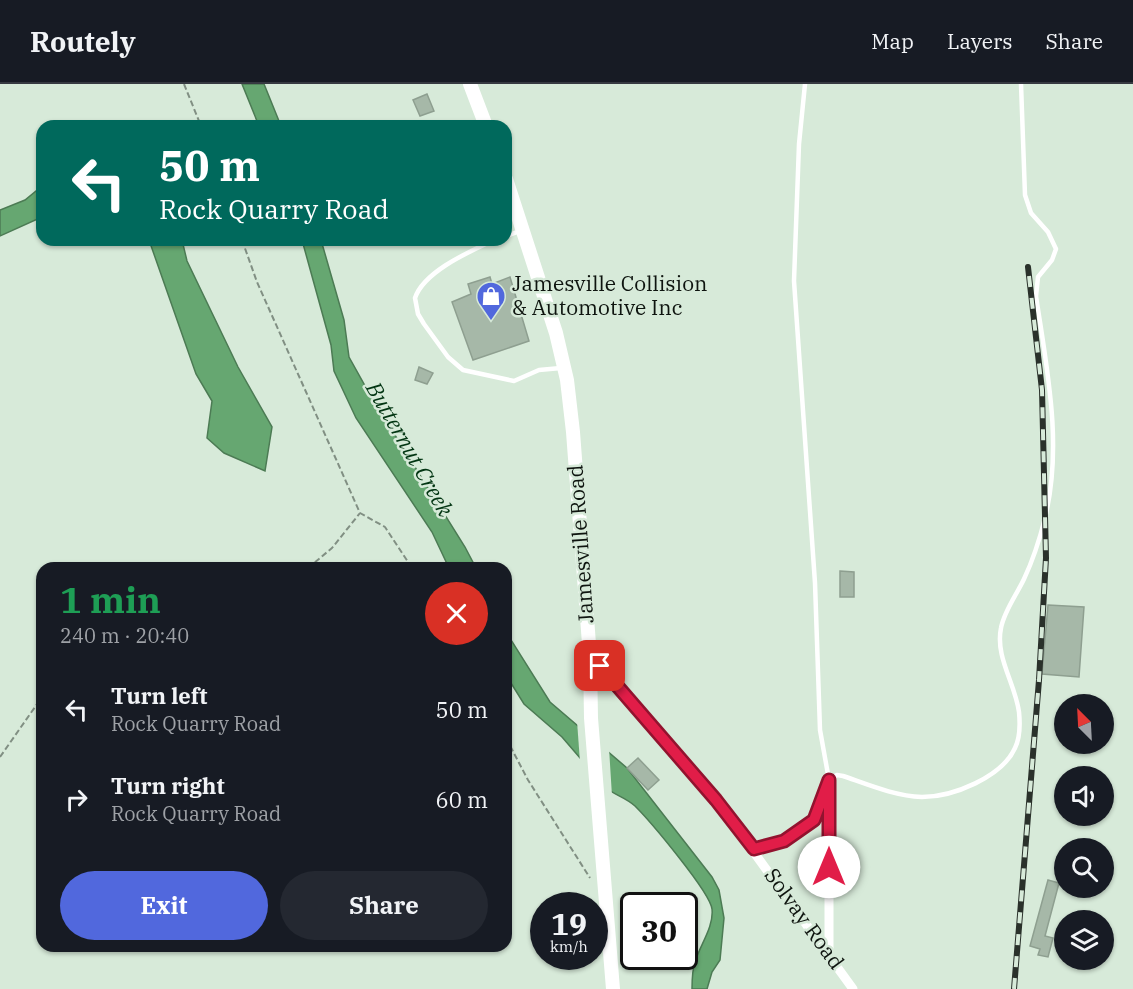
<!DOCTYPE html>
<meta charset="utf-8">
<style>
body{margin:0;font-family:"IBM Plex Serif",serif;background:#242831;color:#f1f3f6;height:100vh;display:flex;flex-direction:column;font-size:22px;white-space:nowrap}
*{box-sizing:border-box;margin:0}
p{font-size:20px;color:#9ea1a6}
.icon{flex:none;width:33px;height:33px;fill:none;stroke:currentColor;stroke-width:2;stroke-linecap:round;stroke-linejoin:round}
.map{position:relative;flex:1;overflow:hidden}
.panel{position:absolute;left:36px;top:478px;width:476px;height:390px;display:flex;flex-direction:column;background:#171b24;border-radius:18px;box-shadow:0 2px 4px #0004}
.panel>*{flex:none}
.banner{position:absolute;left:36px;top:36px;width:476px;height:126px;border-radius:18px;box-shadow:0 2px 4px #0004;background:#00695c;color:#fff;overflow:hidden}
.needle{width:39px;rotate:336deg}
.fabs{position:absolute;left:1054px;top:610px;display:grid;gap:12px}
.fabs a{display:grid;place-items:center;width:60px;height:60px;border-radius:50%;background:#171b24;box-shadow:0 2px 4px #0004;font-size:30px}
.speed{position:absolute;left:530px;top:808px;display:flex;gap:12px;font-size:30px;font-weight:700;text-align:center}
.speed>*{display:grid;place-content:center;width:78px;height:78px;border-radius:50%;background:#171b24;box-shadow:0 2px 4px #0004;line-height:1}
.speed small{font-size:15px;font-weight:400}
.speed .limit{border:3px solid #111;border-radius:9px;background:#fff;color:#111}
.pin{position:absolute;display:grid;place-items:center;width:51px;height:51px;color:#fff;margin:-26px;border-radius:12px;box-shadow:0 3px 9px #0006}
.me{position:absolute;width:66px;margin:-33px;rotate:0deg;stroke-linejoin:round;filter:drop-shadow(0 0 4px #0008)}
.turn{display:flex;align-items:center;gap:21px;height:126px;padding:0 24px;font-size:27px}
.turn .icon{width:78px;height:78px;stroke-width:2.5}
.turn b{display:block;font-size:42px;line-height:51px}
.round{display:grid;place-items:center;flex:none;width:63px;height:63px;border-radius:32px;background:#242831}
.overview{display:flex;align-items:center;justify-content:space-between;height:102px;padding:0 24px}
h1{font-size:36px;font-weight:700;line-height:45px;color:#1e9e55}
.primary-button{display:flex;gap:12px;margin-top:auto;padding:12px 24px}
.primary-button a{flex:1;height:69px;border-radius:36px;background:#5168dd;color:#fff;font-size:24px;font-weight:700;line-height:69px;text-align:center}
.primary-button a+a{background:#242831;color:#f1f3f6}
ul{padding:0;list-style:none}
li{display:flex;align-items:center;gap:18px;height:90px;padding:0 24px}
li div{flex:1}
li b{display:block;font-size:22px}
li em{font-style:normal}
header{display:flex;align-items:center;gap:36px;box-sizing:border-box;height:84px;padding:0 30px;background:#171b24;border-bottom:2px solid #363941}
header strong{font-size:28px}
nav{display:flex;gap:33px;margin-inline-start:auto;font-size:21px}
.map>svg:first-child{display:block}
.water{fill:#66a771;stroke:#4c7b54;stroke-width:1.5}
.pier{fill:#d7ead9}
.building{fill:#a6b8a8;stroke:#8e9f90;stroke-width:1.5}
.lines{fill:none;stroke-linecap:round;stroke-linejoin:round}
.path{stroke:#818f83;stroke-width:2;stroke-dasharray:6 3;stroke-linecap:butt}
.lane{stroke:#fff;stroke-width:4.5}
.street{stroke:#fff;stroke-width:9}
.secondary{stroke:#fff;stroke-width:14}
.rail-casing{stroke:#2a312b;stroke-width:6}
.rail{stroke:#d7ead9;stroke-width:4;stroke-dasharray:11;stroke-linecap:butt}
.route-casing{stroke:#92132f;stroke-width:15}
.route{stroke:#e11d48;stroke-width:10}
.labels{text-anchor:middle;stroke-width:5;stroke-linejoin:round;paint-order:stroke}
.poi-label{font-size:21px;fill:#0e140f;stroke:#d7ead9;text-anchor:start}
.street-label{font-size:21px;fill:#0e140f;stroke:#d7ead9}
.water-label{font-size:22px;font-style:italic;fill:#023512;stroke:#d7ead9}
</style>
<header>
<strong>Routely</strong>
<nav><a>Map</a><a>Layers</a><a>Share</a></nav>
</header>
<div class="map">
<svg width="1133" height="905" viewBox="0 0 1133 905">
<rect width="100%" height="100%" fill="#d7ead9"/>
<!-- water -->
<path class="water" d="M 242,0 L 264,0 L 281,42 L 259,42 Z
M 42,102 L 42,133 L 0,152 L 0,126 L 25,116 Z
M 149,156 L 182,156 L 187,177 L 238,283 L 272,343 L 265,387 L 224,369 L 207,354 L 212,317 L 196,290 Z
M 302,156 L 321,156 L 344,236 L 349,273 L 373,316 L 465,463 L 476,484 L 449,484 L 432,448 L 356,334 L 334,287 L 331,261 Z
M 506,548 L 550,618 L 627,684 L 712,793 L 719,806 L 724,834 L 720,876 L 712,888 L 707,905 L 692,905 C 692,896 692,887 695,878 C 700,861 714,843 712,825 C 710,808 650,737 635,722 C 625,713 614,711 605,703 L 562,653 L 524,620 L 506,591 Z"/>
<!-- pier -->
<path class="pier" d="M 577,637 L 609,664 L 612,712 L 603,705 L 580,678 Z"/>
<!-- building -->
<path class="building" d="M 427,10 L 434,27 L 420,32 L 413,16 Z
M 490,193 L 492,200 L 510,193 L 529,257 L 473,276 L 452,218 L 471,210 L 468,200 Z
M 419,283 L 433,289 L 427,300 L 415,296 Z
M 840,487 L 854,488 L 854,513 L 840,513 Z
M 1048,521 L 1084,523 L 1079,593 L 1042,590 Z
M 638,674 L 659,696 L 648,706 L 627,684 Z
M 1048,796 L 1059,799 L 1045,852 L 1053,854 L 1048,873 L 1038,871 L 1040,865 L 1030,862 Z"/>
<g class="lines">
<!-- path -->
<path class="path" d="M 184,0 L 201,42
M 242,156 L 257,198 L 360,429 L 385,443 L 412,484
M 308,484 L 332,464 L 360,429
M 506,654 L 528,696 L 590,794
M 0,673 L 42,613"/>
<!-- lane -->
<path class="lane" d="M 805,0 L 799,60 L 794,197 L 815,499 L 820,646 L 829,696
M 506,152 L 520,147
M 494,156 C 471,167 424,187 415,214 L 418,230 L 424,240 L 448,273 L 463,286 L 514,297 L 539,286 L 561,284
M 829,696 L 837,691 L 843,692 C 869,701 895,712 922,713 C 953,713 1002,693 1015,664 C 1020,654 1020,638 1019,628 C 1015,599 995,573 1001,544 C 1004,527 1017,510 1024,495 C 1033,476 1040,454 1045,434 C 1063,361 1047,286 1036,212 L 1038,193 L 1052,176 L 1056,165 L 1048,148 L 1031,129 L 1025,111 L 1021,0
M 754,765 L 784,757 L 814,736 L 826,704"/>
<!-- street -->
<path class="street" d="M 590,573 L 716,716 L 853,905
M 829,870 L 829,696"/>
<!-- secondary -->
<path class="secondary" d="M 470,0 L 486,42
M 506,95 L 556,249 L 567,296 L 573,348 L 590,573 L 591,634 L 613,905"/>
<!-- rail casing -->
<g class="rail-casing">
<path id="rail" d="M 1014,905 L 1039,596 L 1046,474 L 1042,306 L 1028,183"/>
</g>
<!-- rail -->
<use href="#rail" class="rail"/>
</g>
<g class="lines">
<!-- route casing -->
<g class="route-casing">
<path id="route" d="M 600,582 L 716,716 L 754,765 L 784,757 L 814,736 L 829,696 L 829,783"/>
</g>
<!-- route -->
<use href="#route" class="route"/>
</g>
<!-- icons -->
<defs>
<g id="shop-pin" transform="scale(1.5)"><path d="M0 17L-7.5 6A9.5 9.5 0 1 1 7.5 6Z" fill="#5168dd" stroke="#d7ead9"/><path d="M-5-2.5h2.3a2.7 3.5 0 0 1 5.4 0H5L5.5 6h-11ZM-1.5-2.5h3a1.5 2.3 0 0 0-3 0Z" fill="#fff"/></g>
</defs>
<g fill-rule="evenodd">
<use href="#shop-pin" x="491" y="212"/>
</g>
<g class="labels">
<!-- poi labels -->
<g class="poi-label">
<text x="512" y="207">Jamesville Collision<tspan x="512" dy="24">&amp; Automotive Inc</tspan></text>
</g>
<!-- street labels -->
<g class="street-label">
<text transform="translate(581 460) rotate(-94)" y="7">Jamesville Road</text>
<text transform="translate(804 835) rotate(54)" y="7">Solvay Road</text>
</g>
<!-- water labels -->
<g class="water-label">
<text transform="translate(410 365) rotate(60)" y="8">Butternut Creek</text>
</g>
</g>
</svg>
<div class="fabs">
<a><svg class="needle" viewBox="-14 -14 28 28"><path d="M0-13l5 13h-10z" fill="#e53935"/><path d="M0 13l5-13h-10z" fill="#9ea1a6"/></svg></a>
<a><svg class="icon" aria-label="sound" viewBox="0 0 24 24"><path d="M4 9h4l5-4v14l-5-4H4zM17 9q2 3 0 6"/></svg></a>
<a><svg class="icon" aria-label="search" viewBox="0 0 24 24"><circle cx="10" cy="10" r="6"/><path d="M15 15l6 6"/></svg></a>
<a><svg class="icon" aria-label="layers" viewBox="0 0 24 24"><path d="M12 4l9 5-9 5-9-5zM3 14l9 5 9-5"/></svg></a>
</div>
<div class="speed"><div>19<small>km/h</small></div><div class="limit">30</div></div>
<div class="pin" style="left:600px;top:582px;background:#d93025"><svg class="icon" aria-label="arrive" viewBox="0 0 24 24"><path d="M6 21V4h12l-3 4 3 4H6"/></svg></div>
<svg class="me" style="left:829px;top:783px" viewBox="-20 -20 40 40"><circle r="19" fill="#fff"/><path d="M0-13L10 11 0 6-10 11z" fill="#e11d48"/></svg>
<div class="banner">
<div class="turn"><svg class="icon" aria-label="left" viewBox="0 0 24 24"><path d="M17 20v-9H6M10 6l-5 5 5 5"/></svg><div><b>50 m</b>Rock Quarry Road</div></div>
</div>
<section class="panel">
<div class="overview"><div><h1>1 min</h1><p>240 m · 20:40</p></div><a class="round" style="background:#d93025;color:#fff"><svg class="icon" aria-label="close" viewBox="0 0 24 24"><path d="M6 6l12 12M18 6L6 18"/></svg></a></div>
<ul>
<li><svg class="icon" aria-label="left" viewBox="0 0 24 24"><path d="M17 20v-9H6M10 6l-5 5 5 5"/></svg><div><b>Turn left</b><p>Rock Quarry Road</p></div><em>50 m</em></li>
<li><svg class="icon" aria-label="right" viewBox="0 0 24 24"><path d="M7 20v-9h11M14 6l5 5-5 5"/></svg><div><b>Turn right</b><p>Rock Quarry Road</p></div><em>60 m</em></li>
</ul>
<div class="primary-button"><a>Exit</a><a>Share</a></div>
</section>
</div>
